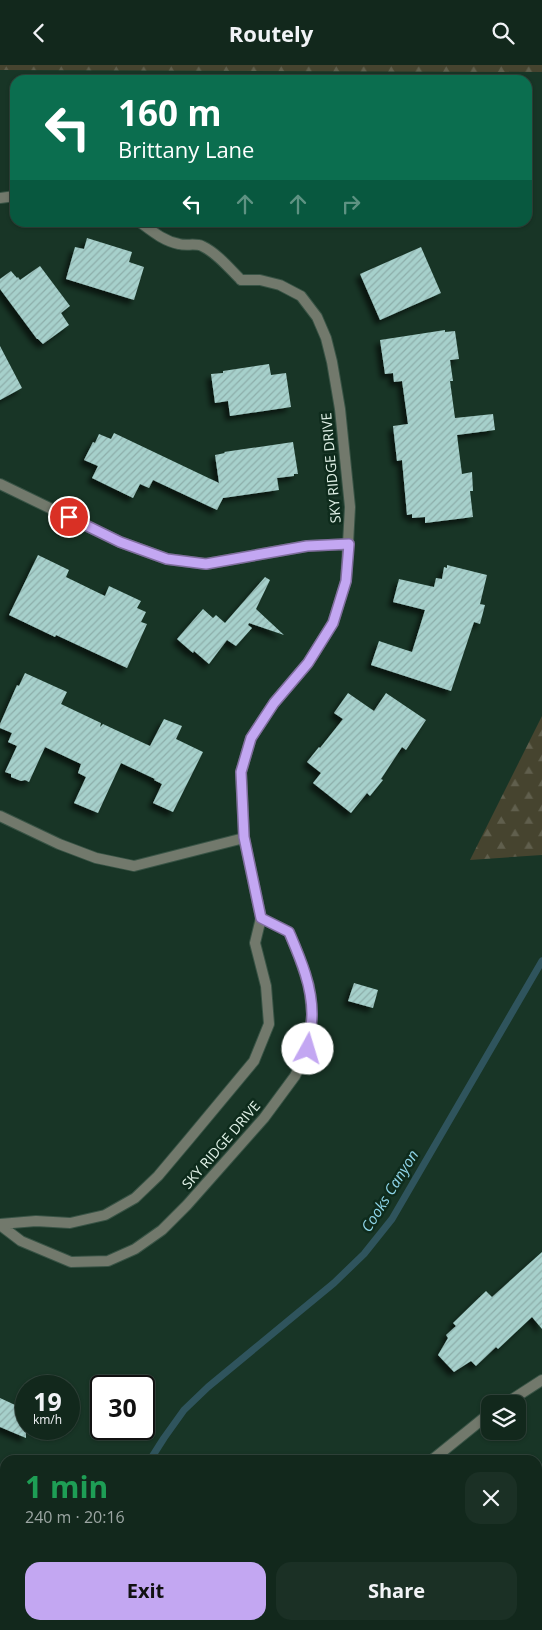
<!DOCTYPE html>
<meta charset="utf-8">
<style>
body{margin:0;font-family:"Open Sans",sans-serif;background:#1b3025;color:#f1f3f6;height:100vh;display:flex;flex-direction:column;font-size:19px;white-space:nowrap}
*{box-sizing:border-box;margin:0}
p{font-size:16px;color:#9ca6a3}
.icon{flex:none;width:28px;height:28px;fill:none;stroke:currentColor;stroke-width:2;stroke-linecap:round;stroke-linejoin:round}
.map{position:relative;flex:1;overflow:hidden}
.drawer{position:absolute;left:0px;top:1390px;width:542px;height:175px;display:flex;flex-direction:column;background:#12281c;border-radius:15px 15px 0 0;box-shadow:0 1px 4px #0004,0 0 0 1px #31443b}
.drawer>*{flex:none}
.hud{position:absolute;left:10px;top:10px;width:522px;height:152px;border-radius:15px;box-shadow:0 1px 4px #0004,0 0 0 1px #31443b;background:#0b6e4f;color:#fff;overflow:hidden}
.buttons{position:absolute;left:481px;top:1330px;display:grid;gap:10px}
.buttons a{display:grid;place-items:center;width:45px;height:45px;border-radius:10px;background:#12281c;box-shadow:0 1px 4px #0004,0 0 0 1px #31443b;font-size:25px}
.speed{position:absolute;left:15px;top:1310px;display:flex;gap:10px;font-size:25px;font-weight:700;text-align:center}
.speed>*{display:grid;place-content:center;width:65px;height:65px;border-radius:50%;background:#12281c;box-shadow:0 1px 4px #0004,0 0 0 1px #31443b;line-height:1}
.speed small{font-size:12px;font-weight:400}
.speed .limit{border:2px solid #111;border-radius:8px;background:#fff;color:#111}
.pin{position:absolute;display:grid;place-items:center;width:42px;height:42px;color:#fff;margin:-21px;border:2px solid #fff;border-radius:50%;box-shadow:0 1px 5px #0007}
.me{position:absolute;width:55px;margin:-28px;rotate:6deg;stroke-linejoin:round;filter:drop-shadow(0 0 4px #0008)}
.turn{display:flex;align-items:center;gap:18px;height:105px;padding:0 25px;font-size:22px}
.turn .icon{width:65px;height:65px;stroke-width:2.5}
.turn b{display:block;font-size:35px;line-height:42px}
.lanes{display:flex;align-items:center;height:48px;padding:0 25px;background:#0003;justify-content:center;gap:25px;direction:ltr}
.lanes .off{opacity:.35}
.round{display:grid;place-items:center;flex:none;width:52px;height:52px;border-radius:15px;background:#1b3025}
.summary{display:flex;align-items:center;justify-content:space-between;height:85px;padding:0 25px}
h1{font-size:30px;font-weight:700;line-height:38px;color:#1e9e55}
.primary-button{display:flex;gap:10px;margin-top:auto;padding:10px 25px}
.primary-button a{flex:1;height:58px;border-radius:15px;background:#c3a7f2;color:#111;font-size:20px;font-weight:700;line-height:58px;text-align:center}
.primary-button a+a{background:#1b3025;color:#f1f3f6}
header{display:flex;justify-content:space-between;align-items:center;height:65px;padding:0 25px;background:#12281c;font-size:22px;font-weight:700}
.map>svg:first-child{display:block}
.forest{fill:url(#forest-firs)}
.water{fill:url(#water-rules)}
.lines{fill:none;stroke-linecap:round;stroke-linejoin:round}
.stream{stroke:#2f545d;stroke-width:7}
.building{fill:url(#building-hatch);filter:url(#shadow)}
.lane-casing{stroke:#385345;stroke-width:12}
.street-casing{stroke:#385345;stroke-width:12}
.path{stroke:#81988b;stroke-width:3;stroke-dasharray:2.5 4;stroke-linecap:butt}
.lane{stroke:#72796c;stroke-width:10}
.street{stroke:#72796c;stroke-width:10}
.route-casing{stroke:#7f6d9d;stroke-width:12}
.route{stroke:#c3a7f2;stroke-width:9}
.labels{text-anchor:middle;stroke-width:5;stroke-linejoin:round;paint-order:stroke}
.street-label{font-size:14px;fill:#e0f1e7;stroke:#0e2b1c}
.water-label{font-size:15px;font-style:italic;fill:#8fd5e8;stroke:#0e2b1c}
</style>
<header><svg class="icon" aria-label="back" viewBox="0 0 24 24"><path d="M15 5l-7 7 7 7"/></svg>Routely<svg class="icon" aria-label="search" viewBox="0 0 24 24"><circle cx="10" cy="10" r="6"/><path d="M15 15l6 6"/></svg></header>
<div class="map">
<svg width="542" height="1565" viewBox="0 0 542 1565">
<defs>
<pattern id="forest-firs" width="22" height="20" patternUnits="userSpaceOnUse" patternTransform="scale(1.25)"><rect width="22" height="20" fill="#46442f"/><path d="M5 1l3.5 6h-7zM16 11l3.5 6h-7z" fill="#605f4d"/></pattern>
<pattern id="water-rules" width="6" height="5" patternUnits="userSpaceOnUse" patternTransform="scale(1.25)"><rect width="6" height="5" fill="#2f545d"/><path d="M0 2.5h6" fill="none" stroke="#4d6d74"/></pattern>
<pattern id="building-hatch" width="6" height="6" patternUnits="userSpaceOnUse" patternTransform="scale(1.25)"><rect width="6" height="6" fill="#a6d0cb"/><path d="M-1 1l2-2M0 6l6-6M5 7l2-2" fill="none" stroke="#8daeaa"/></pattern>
<filter id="shadow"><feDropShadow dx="-4.5" dy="4.5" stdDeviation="2.5" flood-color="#0009"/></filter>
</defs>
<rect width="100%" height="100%" fill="#183526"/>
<!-- forest -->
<path class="forest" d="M 0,0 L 542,0 L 542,7 L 0,5 Z
M 542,651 L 542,790 L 470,795 Z"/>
<!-- water -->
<path class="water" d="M 21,1560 L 128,1560 L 126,1565 L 19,1565 Z"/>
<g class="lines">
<!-- stream -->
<path class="stream" d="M 150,1395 L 164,1373 L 184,1345 L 208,1322 L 334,1218 L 364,1189 L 392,1154 L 542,896"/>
</g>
<!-- building -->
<path class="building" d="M 87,173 L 132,187 L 129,197 L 144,202 L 134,235 L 66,214 L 75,182 L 84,184 Z
M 421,182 L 441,228 L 380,255 L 360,209 Z
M 40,201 L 70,241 L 61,248 L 69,260 L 43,279 L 38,274 L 37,274 L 0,224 L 0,214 L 11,206 L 17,213 L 18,212 L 20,215 Z
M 445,265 L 445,267 L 455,266 L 459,294 L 450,295 L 453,316 L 450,316 L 455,353 L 493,349 L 495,365 L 457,370 L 462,409 L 472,407 L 473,426 L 470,426 L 473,452 L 425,458 L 425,452 L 412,453 L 412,449 L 407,450 L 402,395 L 397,396 L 393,361 L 408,359 L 402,316 L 394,317 L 393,308 L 385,309 L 380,275 Z
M 0,281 L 22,323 L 0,335 Z
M 269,299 L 271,310 L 286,308 L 291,342 L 230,351 L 228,336 L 215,338 L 211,309 L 223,308 L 223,306 Z
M 114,368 L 219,418 L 215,390 L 225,388 L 224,387 L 293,377 L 298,409 L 294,409 L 294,411 L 277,413 L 279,425 L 223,433 L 217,445 L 153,415 L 149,423 L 140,419 L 133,433 L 92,413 L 98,401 L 84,395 L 93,377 L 95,378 L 99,369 L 111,374 Z
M 38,490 L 69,505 L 66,512 L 105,531 L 109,521 L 141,536 L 137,543 L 146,547 L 141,557 L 147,559 L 127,603 L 56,570 L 55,572 L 9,550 Z
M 447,500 L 487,510 L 480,539 L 485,540 L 480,559 L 474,557 L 451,626 L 371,600 L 379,576 L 412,587 L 425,545 L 393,537 L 399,514 L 434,522 L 436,513 L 442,514 L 444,502 L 447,503 Z
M 265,512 L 270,515 L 256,544 L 284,570 L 249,558 L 248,560 L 252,563 L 236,581 L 227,575 L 209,599 L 194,586 L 193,588 L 177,574 L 203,544 L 213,553 L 216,550 L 225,558 Z
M 25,608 L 67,627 L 61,639 L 101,658 L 100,662 L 103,659 L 150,681 L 164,654 L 182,661 L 176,674 L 203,687 L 173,747 L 153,738 L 162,719 L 154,715 L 155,714 L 121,698 L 98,748 L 74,738 L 86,712 L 78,708 L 81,699 L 45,682 L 29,717 L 25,715 L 21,716 L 11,712 L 11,709 L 5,707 L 17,681 L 8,677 L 12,668 L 0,663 L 0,659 L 17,620 L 19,621 Z
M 348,628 L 374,646 L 386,628 L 426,655 L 406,685 L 402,682 L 381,714 L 383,715 L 370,731 L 367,728 L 351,748 L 313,718 L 321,708 L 307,697 L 319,682 L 320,683 L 343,654 L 334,648 Z
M 354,918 L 378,925 L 373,943 L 348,936 Z
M 542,1187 L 542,1264 L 532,1252 L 498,1284 L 496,1282 L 476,1301 L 471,1296 L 454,1307 L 438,1290 L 448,1273 L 446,1270 L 456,1261 L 453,1258 L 486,1226 L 492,1232 Z
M 0,1333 L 26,1345 L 26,1373 L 0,1362 Z"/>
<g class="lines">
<!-- lane casing -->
<g class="lane-casing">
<path id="lane" d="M 0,133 L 15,131
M 141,158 C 153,167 164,176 179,179 C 186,181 196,178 202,181 C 217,188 230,204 241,215"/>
</g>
<!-- street casing -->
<g class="street-casing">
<path id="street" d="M 0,419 L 120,477 L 167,494 L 206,499 L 307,481 L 349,479
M 0,751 L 59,779 L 96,793 L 134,801 L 244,773
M 0,1159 L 36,1156 L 70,1158 L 105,1150 L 135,1133 L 158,1111 L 190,1073 L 254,996 L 269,959 L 266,921 L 255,878 L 261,853 L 244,773 L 241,707 L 251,673 L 274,638 L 308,598 L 333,558 L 346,516 L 350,442 L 340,344 L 332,297 L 326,273 L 317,252 L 301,231 L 280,220 L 260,215 L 241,215
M 0,1160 L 21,1176 L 71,1197 L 108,1196 L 135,1184 L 162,1165 L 187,1140 L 264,1053 L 295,1011 L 308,984 L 312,949 L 309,921 L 299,891 L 289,867 L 261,853
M 505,1339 L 542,1315
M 432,1395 L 490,1348
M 538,1518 L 542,1520
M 307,1565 L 308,1560"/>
</g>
<!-- path -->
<path class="path" d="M 139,1565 L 152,1565
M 214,1565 L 217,1560"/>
<!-- lane -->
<use href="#lane" class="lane"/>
<!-- street -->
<use href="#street" class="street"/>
</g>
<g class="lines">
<!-- route casing -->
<g class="route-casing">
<path id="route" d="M 69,452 L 120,477 L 167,494 L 206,499 L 307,481 L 349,479 L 346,516 L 333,558 L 308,598 L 274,638 L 251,673 L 241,707 L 244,772 L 261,853 L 289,867 C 300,893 312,920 312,949 C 312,960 309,972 308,984"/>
</g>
<!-- route -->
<use href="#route" class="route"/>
</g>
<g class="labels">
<!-- street labels -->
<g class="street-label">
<text transform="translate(331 403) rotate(-95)" y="5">SKY RIDGE DRIVE</text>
<text transform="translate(221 1080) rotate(-49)" y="5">SKY RIDGE DRIVE</text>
</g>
<!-- water labels -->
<g class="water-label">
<text transform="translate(390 1126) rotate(-58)" y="5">Cooks Canyon</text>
</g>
</g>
</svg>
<div class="buttons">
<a><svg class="icon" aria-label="layers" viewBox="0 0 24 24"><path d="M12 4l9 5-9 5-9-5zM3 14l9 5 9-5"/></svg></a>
</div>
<div class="speed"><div>19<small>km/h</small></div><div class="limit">30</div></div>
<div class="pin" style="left:69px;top:452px;background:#d93025"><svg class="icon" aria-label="arrive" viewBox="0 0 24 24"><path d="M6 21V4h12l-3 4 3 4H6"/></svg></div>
<svg class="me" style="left:308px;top:984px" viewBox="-20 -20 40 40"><circle r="19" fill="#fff"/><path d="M0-13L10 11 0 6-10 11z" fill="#c3a7f2"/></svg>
<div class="hud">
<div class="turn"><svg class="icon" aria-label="left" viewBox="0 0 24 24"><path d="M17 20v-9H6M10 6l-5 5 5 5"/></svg><div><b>160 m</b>Brittany Lane</div></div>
<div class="lanes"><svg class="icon" aria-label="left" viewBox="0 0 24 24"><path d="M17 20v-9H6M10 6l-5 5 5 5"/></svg><svg class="icon off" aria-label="ahead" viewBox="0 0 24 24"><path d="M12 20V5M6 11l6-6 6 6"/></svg><svg class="icon off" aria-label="ahead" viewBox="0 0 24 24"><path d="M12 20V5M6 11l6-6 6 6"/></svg><svg class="icon off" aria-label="right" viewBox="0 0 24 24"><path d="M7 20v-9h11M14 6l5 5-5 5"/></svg></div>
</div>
<section class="drawer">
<div class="summary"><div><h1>1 min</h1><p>240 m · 20:16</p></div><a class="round"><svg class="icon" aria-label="close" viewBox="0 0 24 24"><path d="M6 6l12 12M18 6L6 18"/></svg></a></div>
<div class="primary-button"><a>Exit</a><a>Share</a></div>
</section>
</div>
